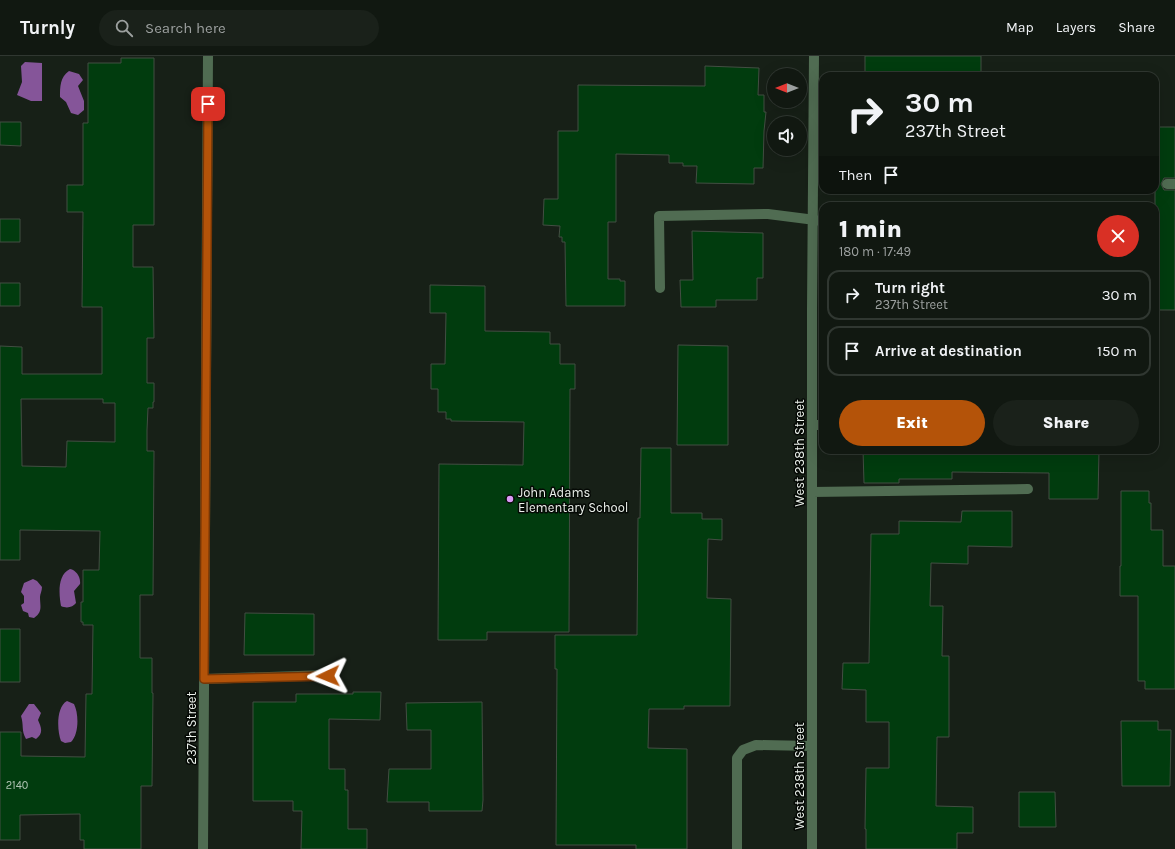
<!DOCTYPE html>
<meta charset="utf-8">
<style>
body{margin:0;font-family:Karla,sans-serif;background:#1a211a;color:#f1f3f6;height:100vh;display:flex;flex-direction:column;font-size:15px;white-space:nowrap}
*{box-sizing:border-box;margin:0}
p{font-size:13px;color:#9ca09f}
.icon{flex:none;width:22px;height:22px;fill:none;stroke:currentColor;stroke-width:2;stroke-linecap:round;stroke-linejoin:round}
.map{position:relative;flex:1;overflow:hidden}
.side{position:absolute;left:819px;top:146px;width:340px;height:252px;display:flex;flex-direction:column;background:#111811;border-radius:12px;box-shadow:0 4px 16px #0002,0 0 0 1px #303731}
.side>*{flex:none}
.banner{position:absolute;left:819px;top:16px;width:340px;height:122px;border-radius:12px;box-shadow:0 4px 16px #0002,0 0 0 1px #303731;background:#111811;color:#f1f3f6;overflow:hidden}
.needle{width:26px;rotate:270deg}
.tools{position:absolute;left:767px;top:12px;display:grid;gap:8px}
.tools a{display:grid;place-items:center;width:40px;height:40px;border-radius:50%;background:#111811;box-shadow:0 4px 16px #0002,0 0 0 1px #303731;font-size:20px}
.pin{position:absolute;display:grid;place-items:center;width:34px;height:34px;color:#fff;margin:-17px;border-radius:8px;box-shadow:0 2px 6px #0006}
.me{position:absolute;width:44px;margin:-22px;rotate:268deg;stroke-linejoin:round;filter:drop-shadow(0 0 3px #0008)}
.turn{display:flex;align-items:center;gap:14px;height:84px;padding:0 20px;font-size:18px}
.turn .icon{width:52px;height:52px;stroke-width:2.5}
.turn b{display:block;font-size:28px;line-height:34px}
.then{display:flex;align-items:center;height:38px;padding:0 20px;background:#0003;gap:8px;font-size:15px}
.round{display:grid;place-items:center;flex:none;width:42px;height:42px;border-radius:21px;background:#1a211a}
.summary{display:flex;align-items:center;justify-content:space-between;height:68px;padding:0 20px}
h1{font-size:24px;font-weight:800;line-height:30px}
.action{display:flex;gap:8px;margin-top:auto;padding:8px 20px}
.action a{flex:1;height:46px;border-radius:24px;background:#b45309;color:#fff;font-size:16px;font-weight:800;line-height:46px;text-align:center}
.action a+a{background:#1a211a;color:#f1f3f6}
ul{padding:0;list-style:none}
li{display:flex;align-items:center;gap:12px;height:50px;margin:0 8px 6px;padding:0 12px;border:2px solid #303731;border-radius:12px}
li div{flex:1}
li b{display:block;font-size:15px}
li em{font-style:normal}
header{display:flex;align-items:center;gap:24px;box-sizing:border-box;height:56px;padding:0 20px;background:#111811;border-bottom:1px solid #303731}
header strong{font-size:19px}
nav{display:flex;gap:22px;margin-inline-start:auto;font-size:14px}
.search{width:280px;height:36px;background:#1a211a;display:flex;align-items:center;gap:10px;box-sizing:border-box;padding:0 14px;border-radius:22px;color:#9ca09f;font-size:15px}
.map>svg:first-child{display:block}
.water{fill:#855599}
.building{fill:#013c0e;stroke:#434e43;fill-rule:evenodd}
.lines{fill:none;stroke-linecap:round;stroke-linejoin:round}
.minor{stroke:#506c52;stroke-width:10}
.route-casing{stroke:#753606;stroke-width:10}
.route{stroke:#b45309;stroke-width:7}
.poi-dot{fill:#da9af6;stroke:#050905;stroke-width:1.5}
.labels{text-anchor:middle;stroke-width:3;stroke-linejoin:round;paint-order:stroke}
.number-label{font-size:11px;fill:#b0c4b4}
.street-label{font-size:13px;fill:#ebf1eb;stroke:#050905}
.poi-label{font-size:13px;fill:#ebf1eb;stroke:#050905;text-anchor:start}
</style>
<header>
<strong>Turnly</strong>
<div class="search"><svg class="icon" aria-label="search" viewBox="0 0 24 24"><circle cx="10" cy="10" r="6"/><path d="M15 15l6 6"/></svg>Search here</div>
<nav><a>Map</a><a>Layers</a><a>Share</a></nav>
</header>
<div class="map">
<svg width="1175" height="793" viewBox="0 0 1175 793">
<rect width="100%" height="100%" fill="#172017"/>
<!-- water -->
<path class="water" d="M 25,6 L 42,7 L 42,45 L 31,45 L 17,39 L 22,26 L 21,10 Z
M 69,15 L 79,18 L 83,24 L 78,30 L 84,45 L 84,54 L 78,59 L 71,57 L 66,46 L 60,41 C 60,31 60,21 69,15 Z
M 70,513 C 76,514 81,521 80,528 L 74,535 L 76,547 C 73,551 67,553 61,550 C 59,539 57,519 70,513 Z
M 33,523 L 37,525 L 42,531 C 42,535 40,538 40,541 C 40,550 43,556 34,562 L 29,561 L 28,557 L 23,555 L 21,549 L 24,547 L 24,540 L 21,536 L 24,527 Z
M 67,645 L 74,648 C 79,658 79,678 71,686 L 65,687 L 61,685 C 57,675 56,651 67,645 Z
M 29,648 L 34,648 L 41,657 L 38,664 C 41,671 44,677 36,683 L 32,681 L 26,683 C 21,674 24,669 21,660 Z"/>
<!-- building -->
<path class="building" d="M 865,0 L 981,0 L 981,20 L 865,20 Z
M 121,2 L 154,2 L 154,169 L 133,169 L 133,211 L 153,211 L 154,282 L 147,282 L 147,327 L 154,327 L 154,346 L 153,346 L 153,352 L 148,352 L 147,374 L 147,395 L 154,395 L 153,539 L 140,539 L 140,602 L 152,602 L 152,637 L 153,637 L 152,730 L 141,730 L 141,793 L 84,793 L 84,784 L 80,784 L 80,758 L 20,759 L 20,784 L 0,784 L 0,676 L 21,676 L 21,700 L 85,701 L 86,638 L 92,638 L 93,569 L 83,569 L 83,566 L 81,566 L 81,546 L 83,546 L 83,514 L 99,514 L 100,475 L 20,474 L 20,504 L 0,504 L 0,290 L 22,291 L 22,318 L 102,318 L 102,251 L 82,251 L 83,156 L 67,156 L 67,129 L 83,129 L 83,67 L 88,67 L 88,7 L 121,7 ZM 21,343 L 103,343 L 103,347 L 115,347 L 115,386 L 67,385 L 66,411 L 22,410 Z
M 705,10 L 759,12 L 758,39 L 764,39 L 764,56 L 766,56 L 764,75 L 763,112 L 754,112 L 754,128 L 696,127 L 697,110 L 683,110 L 683,107 L 669,107 L 669,99 L 616,98 L 616,166 L 608,166 L 608,223 L 620,223 L 620,225 L 625,225 L 625,250 L 566,250 L 565,186 L 562,186 L 562,181 L 559,181 L 560,170 L 543,169 L 544,143 L 558,143 L 558,75 L 578,75 L 578,29 L 705,30 Z
M 0,66 L 21,66 L 21,90 L 0,89 Z
M 1155,71 L 1175,71 L 1175,122 L 1164,122 L 1161,128 L 1164,134 L 1175,134 L 1175,254 L 1155,254 Z
M 0,163 L 20,163 L 20,186 L 0,186 Z
M 692,175 L 763,177 L 763,222 L 757,222 L 757,244 L 716,244 L 716,251 L 681,251 L 680,224 L 693,224 Z
M 0,227 L 20,227 L 20,250 L 0,250 Z
M 430,229 L 485,230 L 485,275 L 550,276 L 550,288 L 560,288 L 560,308 L 575,308 L 575,333 L 570,333 L 569,576 L 487,576 L 487,584 L 438,584 L 439,408 L 523,409 L 524,366 L 451,365 L 451,363 L 446,363 L 446,356 L 438,356 L 438,333 L 431,333 L 431,308 L 445,308 L 446,257 L 430,257 Z
M 678,289 L 728,290 L 728,389 L 677,389 Z
M 641,392 L 671,392 L 671,457 L 702,457 L 702,463 L 722,463 L 722,484 L 708,483 L 707,542 L 731,543 L 730,650 L 684,650 L 684,653 L 649,653 L 648,692 L 687,693 L 687,793 L 636,793 L 636,789 L 556,789 L 557,613 L 555,613 L 555,579 L 637,579 L 638,462 L 640,462 Z
M 863,394 L 1099,394 L 1098,443 L 1049,443 L 1049,417 L 952,416 L 952,423 L 899,423 L 899,427 L 864,427 Z
M 1121,435 L 1149,435 L 1149,447 L 1151,447 L 1151,474 L 1163,474 L 1163,510 L 1175,510 L 1175,633 L 1145,633 L 1145,625 L 1138,625 L 1138,540 L 1120,540 L 1120,510 L 1121,510 Z
M 962,455 L 1012,455 L 1012,491 L 968,490 L 968,508 L 931,507 L 930,550 L 943,550 L 942,600 L 949,600 L 949,681 L 937,681 L 936,750 L 973,751 L 973,777 L 957,777 L 957,793 L 866,793 L 866,773 L 865,773 L 866,712 L 889,712 L 889,666 L 866,666 L 866,634 L 842,633 L 843,607 L 869,607 L 871,478 L 899,478 L 899,465 L 961,466 Z
M 245,557 L 314,558 L 314,599 L 244,599 Z
M 0,573 L 20,573 L 20,626 L 0,626 Z
M 353,636 L 381,636 L 380,664 L 329,663 L 329,713 L 345,713 L 345,734 L 348,734 L 348,773 L 367,773 L 367,793 L 301,793 L 302,755 L 293,755 L 293,745 L 253,745 L 253,646 L 296,646 L 296,638 L 353,638 Z
M 482,646 L 483,744 L 482,755 L 429,755 L 429,746 L 387,746 L 389,713 L 431,713 L 431,674 L 407,674 L 406,647 Z
M 1121,665 L 1158,665 L 1158,674 L 1171,674 L 1170,730 L 1122,730 Z
M 1019,736 L 1055,736 L 1056,771 L 1019,771 Z"/>
<g class="lines">
<!-- minor -->
<path class="minor" d="M 1167,128 L 1175,128
M 660,232 L 659,160 L 768,158 L 823,165
M 812,369 L 823,369
M 812,436 L 1028,433
M 204,623 L 328,619
M 203,793 L 208,0
M 737,793 L 737,702 L 743,694 L 756,689 L 812,690
M 812,793 L 812,253 L 814,0"/>
</g>
<g class="lines">
<!-- route casing -->
<g class="route-casing">
<path id="route" d="M 208,48 L 204,623 L 328,620"/>
</g>
<!-- route -->
<use href="#route" class="route"/>
</g>
<!-- markers -->
<circle class="poi-dot" cx="510" cy="443" r="4"/>
<g class="labels">
<!-- number labels -->
<g class="number-label">
<text x="17" y="733">2140</text>
</g>
<!-- street labels -->
<g class="street-label">
<text transform="translate(799 397) rotate(-90)" y="5">West 238th Street</text>
<text transform="translate(191 672) rotate(-90)" y="5">237th Street</text>
<text transform="translate(799 720) rotate(-90)" y="5">West 238th Street</text>
</g>
<!-- poi labels -->
<g class="poi-label">
<text x="518" y="441">John Adams<tspan x="518" dy="15">Elementary School</tspan></text>
</g>
</g>
</svg>
<div class="tools">
<a><svg class="needle" viewBox="-14 -14 28 28"><path d="M0-13l5 13h-10z" fill="#e53935"/><path d="M0 13l5-13h-10z" fill="#9ca09f"/></svg></a>
<a><svg class="icon" aria-label="sound" viewBox="0 0 24 24"><path d="M4 9h4l5-4v14l-5-4H4zM17 9q2 3 0 6"/></svg></a>
</div>
<div class="pin" style="left:208px;top:48px;background:#d93025"><svg class="icon" aria-label="arrive" viewBox="0 0 24 24"><path d="M6 21V4h12l-3 4 3 4H6"/></svg></div>
<svg class="me" style="left:328px;top:620px" viewBox="-20 -20 40 40"><path d="M0-17L14 15 0 8-14 15z" fill="#b45309" stroke="#fff" stroke-width="4"/></svg>
<div class="banner">
<div class="turn"><svg class="icon" aria-label="right" viewBox="0 0 24 24"><path d="M7 20v-9h11M14 6l5 5-5 5"/></svg><div><b>30 m</b>237th Street</div></div>
<div class="then">Then<svg class="icon" aria-label="arrive" viewBox="0 0 24 24"><path d="M6 21V4h12l-3 4 3 4H6"/></svg></div>
</div>
<section class="side">
<div class="summary"><div><h1>1 min</h1><p>180 m · 17:49</p></div><a class="round" style="background:#d93025;color:#fff"><svg class="icon" aria-label="close" viewBox="0 0 24 24"><path d="M6 6l12 12M18 6L6 18"/></svg></a></div>
<ul>
<li><svg class="icon" aria-label="right" viewBox="0 0 24 24"><path d="M7 20v-9h11M14 6l5 5-5 5"/></svg><div><b>Turn right</b><p>237th Street</p></div><em>30 m</em></li>
<li><svg class="icon" aria-label="arrive" viewBox="0 0 24 24"><path d="M6 21V4h12l-3 4 3 4H6"/></svg><div><b>Arrive at destination</b></div><em>150 m</em></li>
</ul>
<div class="action"><a>Exit</a><a>Share</a></div>
</section>
</div>
